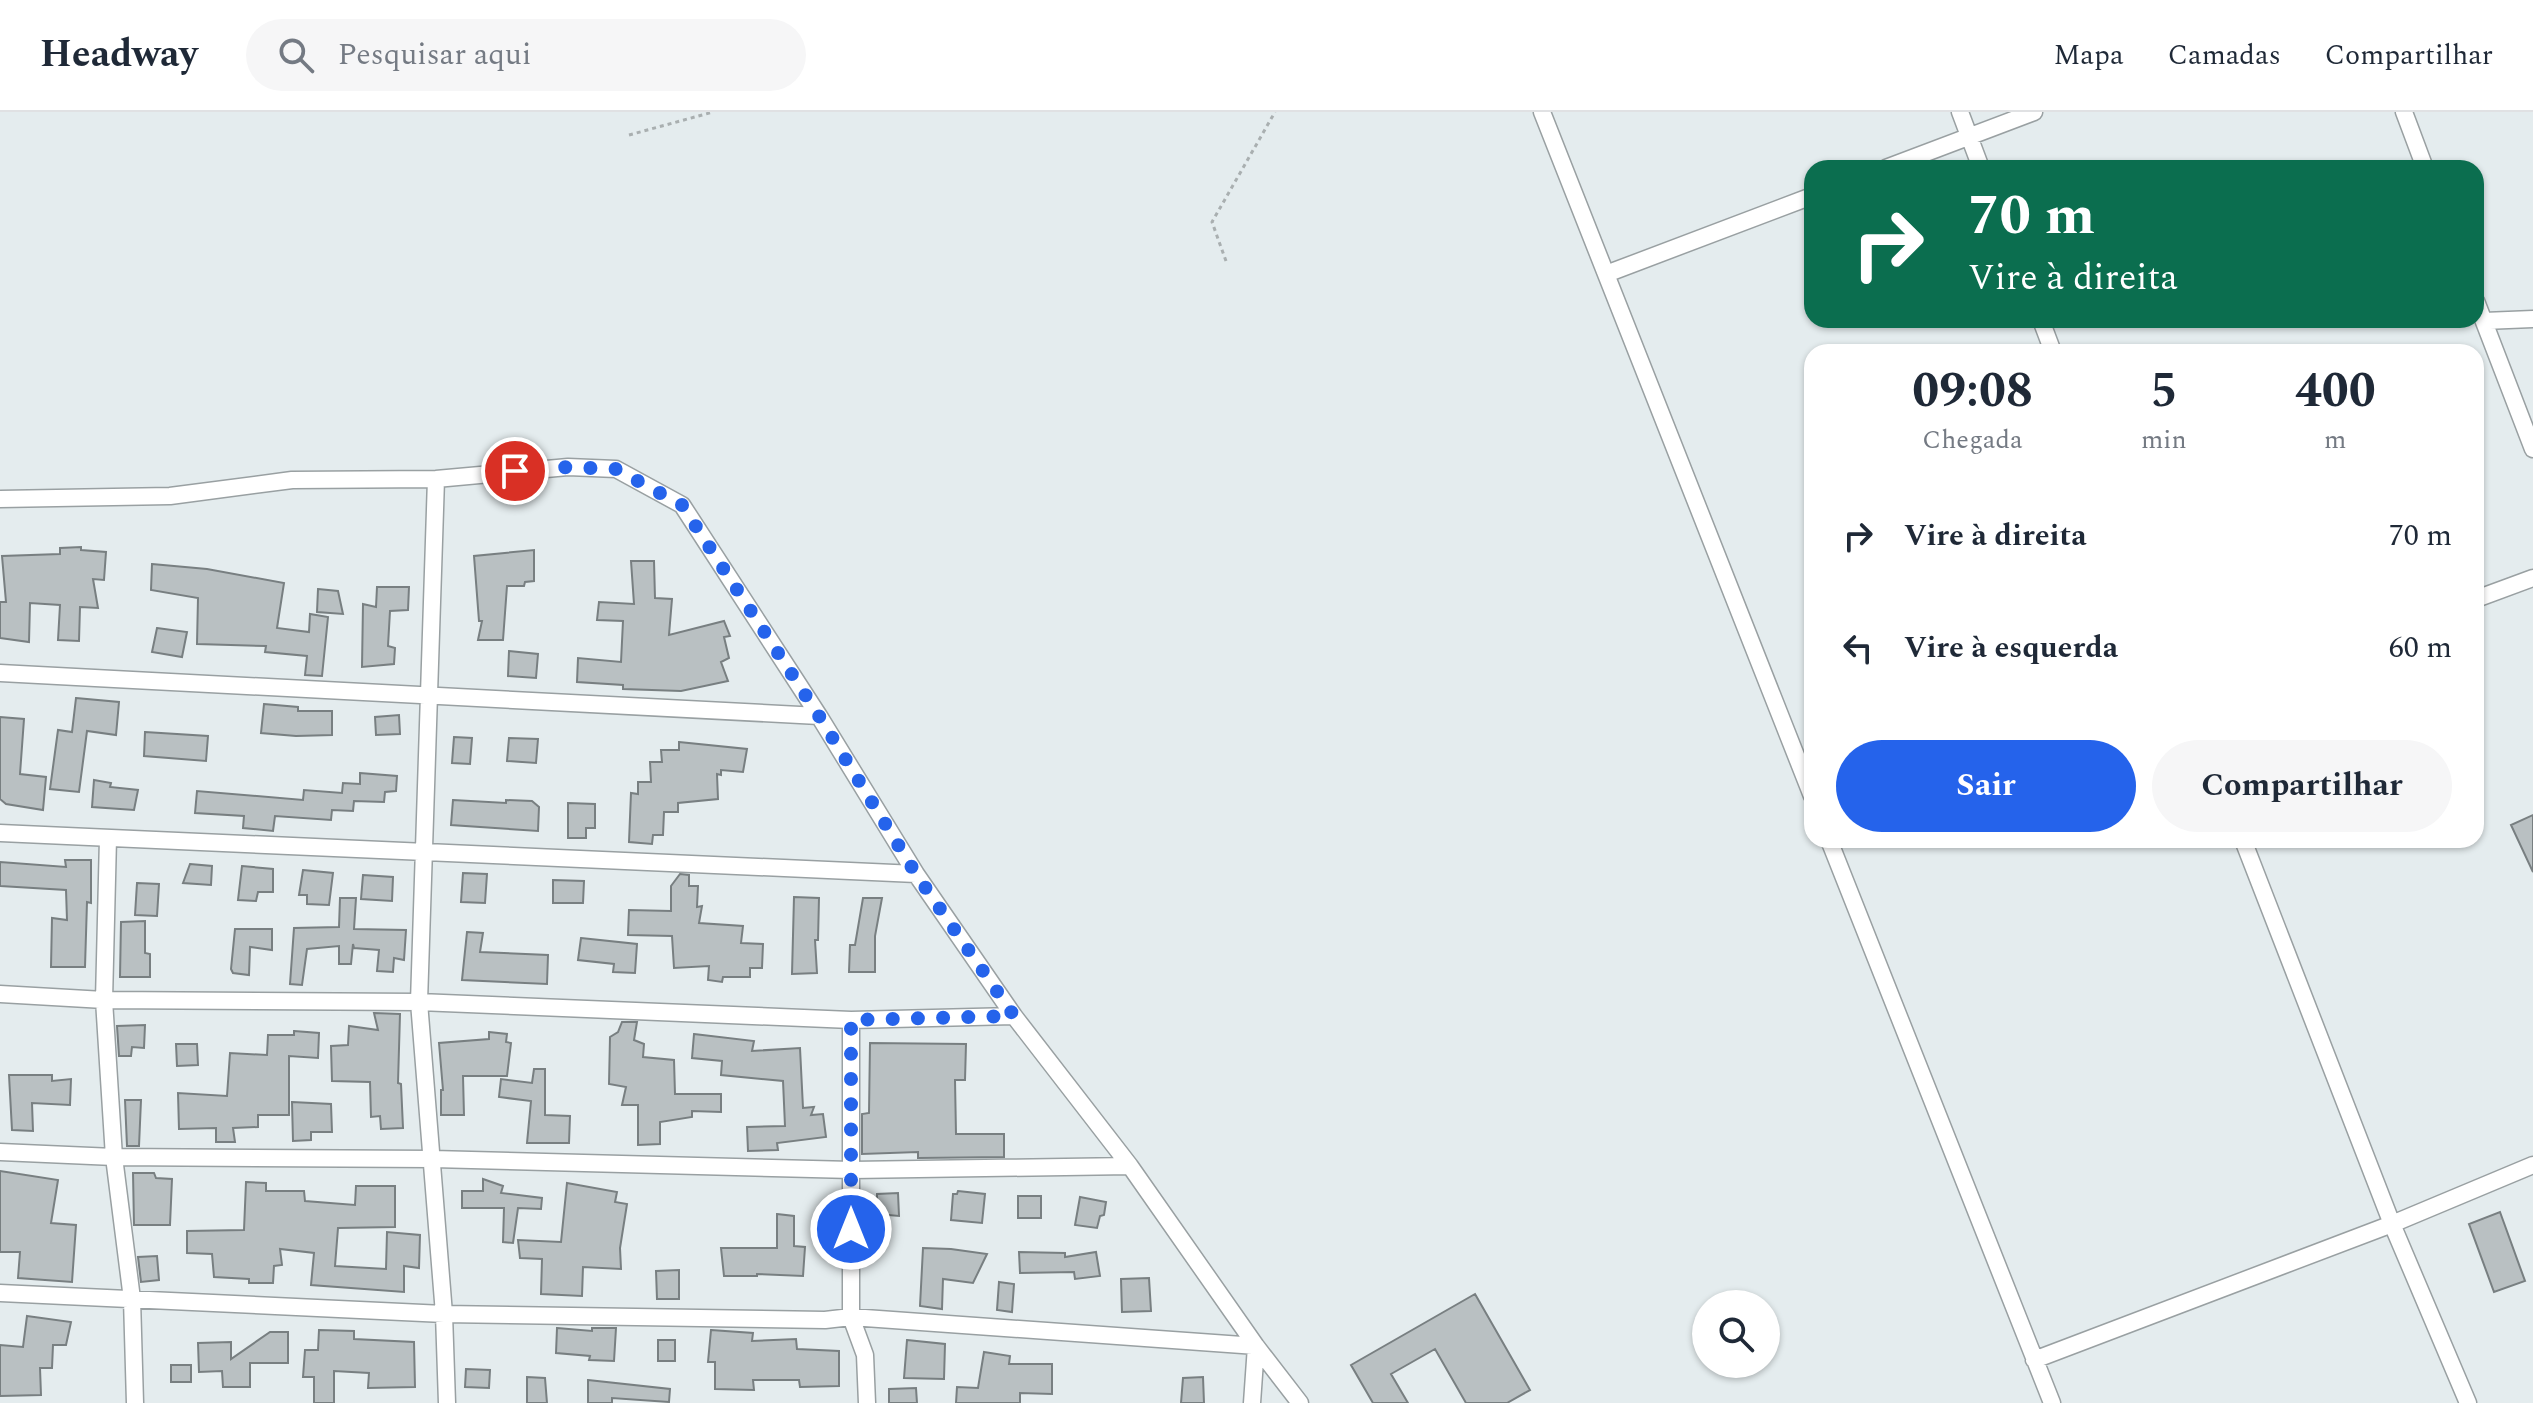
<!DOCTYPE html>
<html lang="pt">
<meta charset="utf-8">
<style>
body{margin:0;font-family:Spectral,serif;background:#f6f6f7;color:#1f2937;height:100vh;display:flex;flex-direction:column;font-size:30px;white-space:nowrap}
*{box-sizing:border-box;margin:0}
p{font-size:26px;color:#747a83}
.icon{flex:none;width:44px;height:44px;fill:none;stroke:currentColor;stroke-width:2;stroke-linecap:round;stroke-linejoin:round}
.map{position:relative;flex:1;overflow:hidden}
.drawer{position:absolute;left:1804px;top:232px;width:680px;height:504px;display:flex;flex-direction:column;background:#fff;border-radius:24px;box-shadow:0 2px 6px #0004}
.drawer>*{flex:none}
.banner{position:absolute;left:1804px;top:48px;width:680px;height:168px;border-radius:24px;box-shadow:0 2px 6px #0004;background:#0b6e4f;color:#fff;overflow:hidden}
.controls{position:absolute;left:1692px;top:1178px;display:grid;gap:16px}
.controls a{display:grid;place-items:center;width:88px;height:88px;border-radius:50%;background:#fff;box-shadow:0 2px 6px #0004;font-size:40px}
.pin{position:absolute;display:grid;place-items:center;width:68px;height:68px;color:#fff;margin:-34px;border:4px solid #fff;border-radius:50%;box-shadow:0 2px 8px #0007}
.me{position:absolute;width:88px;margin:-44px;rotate:0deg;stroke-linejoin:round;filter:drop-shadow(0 0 6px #0008)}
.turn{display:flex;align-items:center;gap:28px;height:168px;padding:0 32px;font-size:36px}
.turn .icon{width:104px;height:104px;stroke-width:2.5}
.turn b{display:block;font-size:56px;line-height:68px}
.eta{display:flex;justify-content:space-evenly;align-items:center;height:136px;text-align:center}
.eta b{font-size:48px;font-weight:700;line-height:56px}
.button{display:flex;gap:16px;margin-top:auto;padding:16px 32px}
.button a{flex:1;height:92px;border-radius:48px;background:#2563eb;color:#fff;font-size:32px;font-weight:700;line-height:92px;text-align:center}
.button a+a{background:#f6f6f7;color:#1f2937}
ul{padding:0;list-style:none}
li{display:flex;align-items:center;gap:24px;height:112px;padding:0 32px}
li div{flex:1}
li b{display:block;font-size:30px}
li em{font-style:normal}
header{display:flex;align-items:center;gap:48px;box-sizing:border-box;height:112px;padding:0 40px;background:#fff;border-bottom:2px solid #e0e1e3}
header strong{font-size:38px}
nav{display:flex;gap:44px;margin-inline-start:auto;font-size:28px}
.search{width:560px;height:72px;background:#f6f6f7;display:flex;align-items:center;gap:20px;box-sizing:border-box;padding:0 28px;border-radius:44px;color:#747a83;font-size:30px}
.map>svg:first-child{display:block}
.building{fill:#b9c0c2;stroke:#787f81;stroke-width:2}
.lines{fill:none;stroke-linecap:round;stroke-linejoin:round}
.minor-casing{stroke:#99a0a2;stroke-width:19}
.path{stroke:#a9afb0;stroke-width:3;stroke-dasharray:4 4;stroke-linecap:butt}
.minor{stroke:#fff;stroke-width:16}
.route{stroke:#2563eb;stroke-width:14;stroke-dasharray:0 25.2}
</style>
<header>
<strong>Headway</strong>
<div class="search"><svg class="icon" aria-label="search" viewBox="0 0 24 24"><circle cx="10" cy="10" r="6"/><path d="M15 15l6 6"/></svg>Pesquisar aqui</div>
<nav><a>Mapa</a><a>Camadas</a><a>Compartilhar</a></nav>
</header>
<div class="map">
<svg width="2533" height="1291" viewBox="0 0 2533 1291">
<rect width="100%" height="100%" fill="#e4ecee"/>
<!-- building -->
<path class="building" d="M 81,435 L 81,438 L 106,440 L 104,468 L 93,467 L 98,496 L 80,495 L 79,529 L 58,528 L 60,493 L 30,491 L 29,530 L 0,526 L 0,490 L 6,490 L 2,444 L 60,442 L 60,436 Z
M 534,438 L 534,469 L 525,470 L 524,474 L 507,474 L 503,528 L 478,528 L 482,509 L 479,509 L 474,444 Z
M 631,449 L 654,449 L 655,486 L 672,487 L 669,523 L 724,509 L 730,524 L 724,525 L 729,546 L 721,550 L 728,569 L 681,579 L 623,577 L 623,573 L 577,570 L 578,546 L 621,550 L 623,509 L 597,508 L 599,490 L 634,492 Z
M 152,452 L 207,457 L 284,471 L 277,516 L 309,520 L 310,502 L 328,505 L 322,564 L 305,563 L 307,544 L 265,540 L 266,534 L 197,532 L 198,486 L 151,478 Z
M 377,475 L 409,475 L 408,498 L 390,499 L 388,534 L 395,536 L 394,552 L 362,555 L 363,492 L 376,495 Z
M 318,477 L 338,479 L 343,502 L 317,500 Z
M 157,516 L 187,520 L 182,545 L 152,540 Z
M 509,539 L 538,542 L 536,566 L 508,564 Z
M 76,586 L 119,590 L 116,623 L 87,619 L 79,680 L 50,677 L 58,618 L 72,620 Z
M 264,592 L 298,595 L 298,599 L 332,599 L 332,623 L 296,624 L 261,621 Z
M 399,603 L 400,622 L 376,623 L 375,605 Z
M 0,605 L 24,607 L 20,662 L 46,665 L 43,698 L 6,692 L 0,687 Z
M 145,620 L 208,624 L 206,649 L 144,644 Z
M 454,625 L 472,626 L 470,652 L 452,651 Z
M 509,626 L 538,627 L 536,651 L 507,649 Z
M 679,630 L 747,637 L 743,660 L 721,658 L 721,663 L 717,662 L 718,687 L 678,691 L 678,700 L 664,700 L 663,723 L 653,723 L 652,732 L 629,730 L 631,681 L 638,682 L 638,670 L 651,670 L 650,650 L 662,650 L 661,638 L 679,638 Z
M 360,661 L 397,664 L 396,679 L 385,680 L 384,690 L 354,689 L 353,699 L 332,698 L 331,708 L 275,704 L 273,719 L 243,716 L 244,704 L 195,701 L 197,679 L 303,688 L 304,678 L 342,681 L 343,671 L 360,672 Z
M 94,668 L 111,671 L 110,675 L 138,678 L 134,698 L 92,695 Z
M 453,688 L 506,691 L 506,688 L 532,689 L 539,695 L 538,719 L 451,713 Z
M 568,691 L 595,692 L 595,716 L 586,716 L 586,726 L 568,726 Z
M 2533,703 L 2533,760 L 2511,713 Z
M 65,748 L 91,748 L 91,791 L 87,790 L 85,855 L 51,855 L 52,806 L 67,808 L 66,778 L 0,774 L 0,750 L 66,755 Z
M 190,752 L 212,754 L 211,773 L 183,771 Z
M 242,754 L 273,757 L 273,780 L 258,780 L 256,789 L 238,788 Z
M 303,758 L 333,761 L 329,793 L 307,792 L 307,783 L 299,783 Z
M 463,761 L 487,762 L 485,791 L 461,790 Z
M 680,762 L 689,763 L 689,774 L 698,774 L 697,795 L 702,794 L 699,811 L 743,814 L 741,831 L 763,832 L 762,856 L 750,856 L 750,865 L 723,865 L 722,870 L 708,868 L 709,854 L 674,856 L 672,824 L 628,823 L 629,798 L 671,799 L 671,774 Z
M 363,763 L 393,765 L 392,789 L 361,787 Z
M 553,768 L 584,769 L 583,791 L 553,791 Z
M 137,771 L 159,772 L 157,804 L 135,803 Z
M 794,785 L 819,786 L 818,828 L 815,828 L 817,861 L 792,862 Z
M 340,786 L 356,786 L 354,817 L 406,818 L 404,848 L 394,846 L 393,860 L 377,859 L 379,838 L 354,836 L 353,832 L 351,852 L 339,852 L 339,834 L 307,837 L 302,873 L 290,872 L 294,816 L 339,815 Z
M 863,786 L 882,786 L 875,824 L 875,860 L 849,860 L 850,833 L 855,833 Z
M 145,809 L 145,841 L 150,842 L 150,865 L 120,865 L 121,810 Z
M 235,817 L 272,817 L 272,838 L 250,835 L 249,863 L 233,861 L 231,857 Z
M 467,820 L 483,821 L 480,840 L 548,843 L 547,872 L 462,868 Z
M 581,826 L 637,832 L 635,861 L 613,860 L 614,852 L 578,848 Z
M 374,901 L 400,902 L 398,971 L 401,972 L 403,1016 L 381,1017 L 380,1004 L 371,1005 L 370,970 L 332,969 L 331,934 L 348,933 L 349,914 L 378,918 Z
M 622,910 L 637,910 L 634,928 L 644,932 L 643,945 L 674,948 L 675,982 L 721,982 L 721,1000 L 692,999 L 692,1005 L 660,1010 L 660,1032 L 638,1033 L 638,993 L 622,993 L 626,975 L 609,972 L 610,925 L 618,920 Z
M 145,913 L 144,936 L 132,935 L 131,944 L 119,944 L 117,914 Z
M 294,919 L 319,921 L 318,946 L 289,944 L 289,1003 L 258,1003 L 258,1015 L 233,1016 L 235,1030 L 216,1030 L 216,1016 L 179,1017 L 178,981 L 227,984 L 230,941 L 267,943 L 268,923 L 294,923 Z
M 489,920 L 507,922 L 506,930 L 511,931 L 507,964 L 463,964 L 464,1003 L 441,1003 L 441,978 L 443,978 L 439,931 L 489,927 Z
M 694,922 L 754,929 L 752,939 L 800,936 L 803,996 L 814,995 L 811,1003 L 823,1002 L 826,1025 L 777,1031 L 778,1038 L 748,1039 L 747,1015 L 785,1014 L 783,969 L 721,963 L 722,949 L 692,946 Z
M 870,931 L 966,932 L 965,968 L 955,968 L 956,1022 L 1004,1022 L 1004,1045 L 918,1046 L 918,1040 L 862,1042 L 862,1002 L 869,1001 Z
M 176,932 L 197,932 L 198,953 L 177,954 Z
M 534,957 L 545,957 L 545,1003 L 570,1004 L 569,1031 L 527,1031 L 531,989 L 499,985 L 501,967 L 532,971 Z
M 9,963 L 52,963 L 52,969 L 71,967 L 70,993 L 32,991 L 33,1019 L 12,1018 Z
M 125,988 L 141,988 L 139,1034 L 127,1034 Z
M 292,990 L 331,992 L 332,1020 L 311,1020 L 311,1028 L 293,1029 Z
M 0,1059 L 58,1068 L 51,1111 L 76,1113 L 72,1170 L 18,1166 L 20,1140 L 0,1140 Z
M 133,1061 L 154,1061 L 156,1066 L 172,1067 L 170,1113 L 134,1113 Z
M 483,1067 L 503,1074 L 501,1081 L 542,1086 L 541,1097 L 518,1096 L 513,1131 L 503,1130 L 504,1096 L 462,1096 L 462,1079 L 483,1079 Z
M 246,1070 L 266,1071 L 266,1079 L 304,1079 L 305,1089 L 355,1093 L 356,1074 L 395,1074 L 395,1115 L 338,1116 L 335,1154 L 386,1157 L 387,1120 L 420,1123 L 419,1156 L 404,1154 L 404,1180 L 311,1173 L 314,1141 L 280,1137 L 282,1153 L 274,1154 L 273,1171 L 249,1171 L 249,1167 L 214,1165 L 212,1142 L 187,1141 L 187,1119 L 244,1118 Z
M 567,1071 L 617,1080 L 615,1090 L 627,1092 L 620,1136 L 621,1157 L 583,1155 L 582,1184 L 541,1182 L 542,1147 L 520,1146 L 518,1128 L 561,1130 Z
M 958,1079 L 985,1082 L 982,1111 L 951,1108 L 953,1082 L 957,1082 Z
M 898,1081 L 899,1104 L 877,1102 L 877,1082 Z
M 1018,1084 L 1041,1084 L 1041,1106 L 1018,1106 Z
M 1080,1085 L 1106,1090 L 1104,1103 L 1100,1104 L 1097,1116 L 1075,1113 Z
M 2500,1100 L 2525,1169 L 2494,1180 L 2469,1112 Z
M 777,1102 L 794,1104 L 794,1134 L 805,1135 L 803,1164 L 757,1162 L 757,1164 L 724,1164 L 721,1136 L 777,1136 Z
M 923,1136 L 951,1137 L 987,1142 L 973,1171 L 943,1167 L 942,1197 L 920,1194 Z
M 1019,1140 L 1065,1141 L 1065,1145 L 1096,1140 L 1100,1164 L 1075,1167 L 1074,1160 L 1020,1161 Z
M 157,1144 L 159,1168 L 141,1170 L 138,1145 Z
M 679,1158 L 679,1187 L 657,1187 L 656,1159 Z
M 1149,1166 L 1151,1199 L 1122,1200 L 1121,1167 Z
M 999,1170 L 1014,1172 L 1012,1200 L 997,1198 Z
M 1475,1182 L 1530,1278 L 1507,1291 L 1466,1291 L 1435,1237 L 1391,1262 L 1408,1291 L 1373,1291 L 1351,1253 Z
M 27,1204 L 71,1210 L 66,1233 L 53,1233 L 52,1256 L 40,1256 L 41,1283 L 0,1284 L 0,1233 L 23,1235 Z
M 557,1216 L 592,1219 L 592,1216 L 616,1216 L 614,1249 L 589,1248 L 590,1244 L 556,1241 Z
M 319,1218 L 354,1219 L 354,1227 L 414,1230 L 415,1275 L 368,1276 L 369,1261 L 334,1259 L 334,1291 L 314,1291 L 314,1265 L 303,1265 L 305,1238 L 318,1238 Z
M 711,1218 L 753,1221 L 752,1229 L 796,1227 L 797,1237 L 839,1239 L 839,1274 L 800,1275 L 799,1268 L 753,1268 L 754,1278 L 715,1277 L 715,1250 L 708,1250 Z
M 270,1220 L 288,1220 L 288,1251 L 250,1251 L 250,1275 L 223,1275 L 222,1259 L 199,1260 L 198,1231 L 231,1230 L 231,1247 Z
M 658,1228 L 675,1228 L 675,1249 L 658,1249 Z
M 907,1228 L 945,1232 L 944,1267 L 904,1266 Z
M 984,1240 L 1010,1244 L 1009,1252 L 1052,1252 L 1052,1282 L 1020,1281 L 1020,1291 L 956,1291 L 957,1275 L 978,1276 Z
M 171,1253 L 191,1253 L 191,1270 L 171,1270 Z
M 466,1257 L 490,1258 L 489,1276 L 465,1275 Z
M 527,1265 L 545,1266 L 547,1291 L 527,1291 Z
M 1203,1265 L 1204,1291 L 1181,1291 L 1183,1266 Z
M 588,1268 L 670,1277 L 669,1290 L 612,1286 L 612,1291 L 588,1291 Z
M 916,1276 L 917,1291 L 889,1291 L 889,1277 Z"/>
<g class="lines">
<!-- minor casing -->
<g class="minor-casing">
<path id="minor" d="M 1542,0 L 1812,684
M 1960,0 L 1981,56
M 2404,0 L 2425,56
M 1886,56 L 2034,0
M 1606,162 L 1812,84
M 2476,189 L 2533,337
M 2041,208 L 2053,240
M 2484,209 L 2533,207
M 436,367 L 419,890 L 444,1202 L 447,1291
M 0,387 L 170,384 L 292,368 L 436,367 L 568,355 L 616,357 L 682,393 L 819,604 L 916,762 L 1014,904 L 1130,1054 L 1256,1234 L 1300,1291
M 2476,487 L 2533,466
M 0,561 L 819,604
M 0,721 L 916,762
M 108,726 L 104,888 L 114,1045 L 132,1187 L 135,1291
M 1829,728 L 2052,1291
M 2243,728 L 2392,1112 L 2468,1291
M 0,882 L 104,888 L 419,890 L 851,908 L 1014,904
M 851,908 L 851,1205 L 865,1243 L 867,1291
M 0,1040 L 114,1045 L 433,1047 L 852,1058 L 1130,1054
M 0,1181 L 444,1202 L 825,1208 L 851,1205 L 1256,1234 L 1252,1291
M 2034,1248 L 2392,1112 L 2533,1053"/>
</g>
<!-- path -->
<path class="path" d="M 629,23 L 713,0
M 1226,149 L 1212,110 L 1275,0"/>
<!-- minor -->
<use href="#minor" class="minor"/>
</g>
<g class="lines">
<!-- route -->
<path class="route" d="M 515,359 L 568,355 L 616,357 L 682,393 L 819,604 L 916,762 L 1014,904 L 851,908 L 851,1117"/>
</g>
</svg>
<div class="controls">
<a><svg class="icon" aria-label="search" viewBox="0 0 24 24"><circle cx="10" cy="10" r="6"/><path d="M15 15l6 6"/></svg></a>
</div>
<div class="pin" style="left:515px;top:359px;background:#d93025"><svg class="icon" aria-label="arrive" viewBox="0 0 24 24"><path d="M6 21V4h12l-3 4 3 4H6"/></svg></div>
<svg class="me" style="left:851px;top:1117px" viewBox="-20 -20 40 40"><circle r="17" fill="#2563eb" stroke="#fff" stroke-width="3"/><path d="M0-11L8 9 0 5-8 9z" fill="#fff"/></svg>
<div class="banner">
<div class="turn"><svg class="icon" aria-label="right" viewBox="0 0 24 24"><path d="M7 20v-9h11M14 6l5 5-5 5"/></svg><div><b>70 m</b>Vire à direita</div></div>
</div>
<section class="drawer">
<div class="eta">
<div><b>09:08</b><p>Chegada</p></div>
<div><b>5</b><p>min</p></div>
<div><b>400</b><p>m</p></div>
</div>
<ul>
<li><svg class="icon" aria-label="right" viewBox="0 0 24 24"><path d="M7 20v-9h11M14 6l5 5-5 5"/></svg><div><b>Vire à direita</b></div><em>70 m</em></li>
<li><svg class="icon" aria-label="left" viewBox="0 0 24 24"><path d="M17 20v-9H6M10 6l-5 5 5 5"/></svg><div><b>Vire à esquerda</b></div><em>60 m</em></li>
</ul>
<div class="button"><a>Sair</a><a>Compartilhar</a></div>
</section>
</div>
